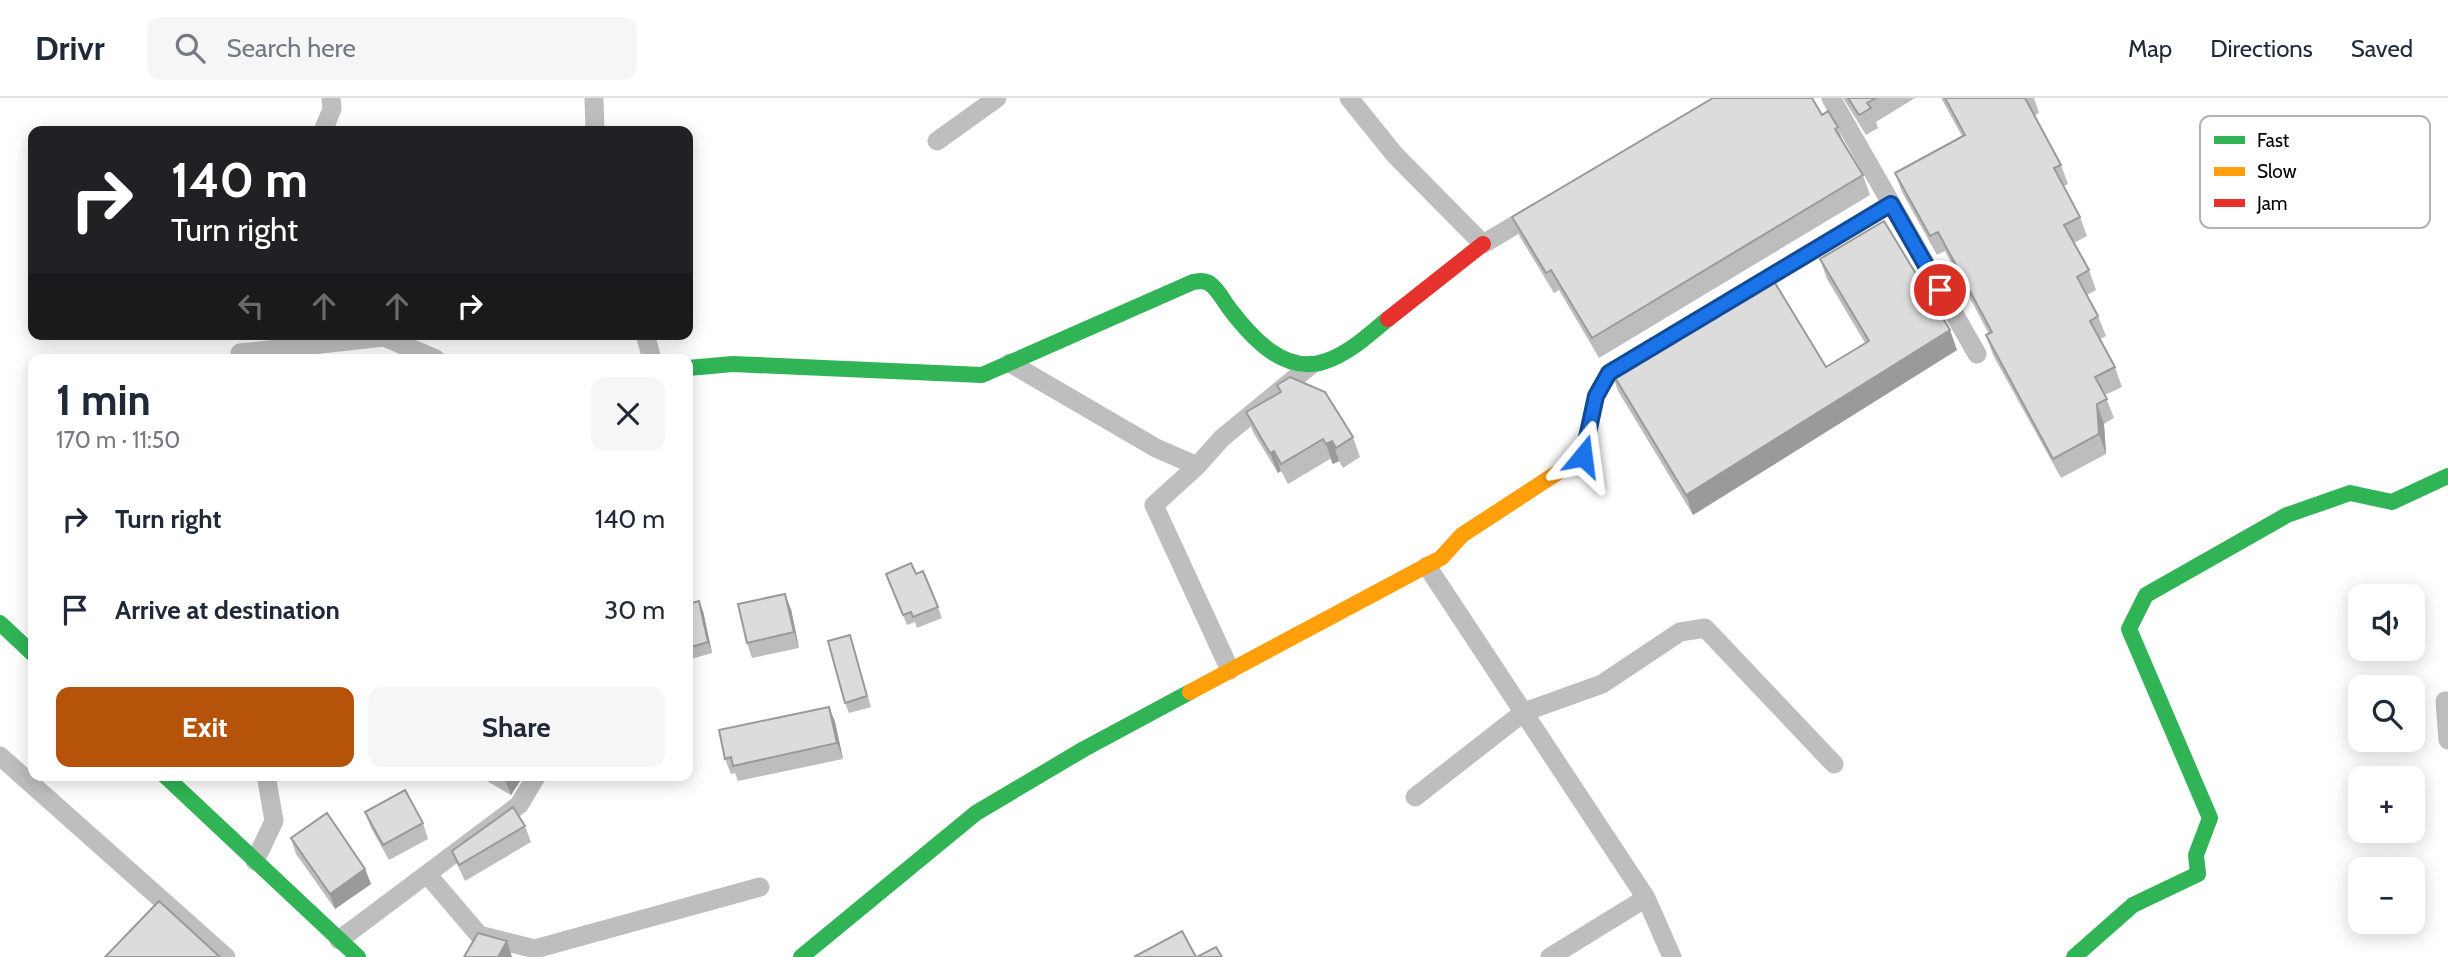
<!DOCTYPE html>
<meta charset="utf-8">
<style>
body{margin:0;font-family:Cabin,sans-serif;background:#f6f6f7;color:#1f2937;height:100vh;display:flex;flex-direction:column;font-size:26px;white-space:nowrap}
*{box-sizing:border-box;margin:0}
p{font-size:23px;color:#747a83}
.icon{flex:none;width:38px;height:38px;fill:none;stroke:currentColor;stroke-width:2;stroke-linecap:round;stroke-linejoin:round}
.map{position:relative;flex:1;overflow:hidden}
.drawer{position:absolute;left:28px;top:256px;width:665px;height:427px;display:flex;flex-direction:column;background:#fff;border-radius:14px;box-shadow:0 4px 18px #0003}
.drawer>*{flex:none}
.guide{position:absolute;left:28px;top:28px;width:665px;height:214px;border-radius:14px;box-shadow:0 4px 18px #0003;background:#202124;color:#fff;overflow:hidden}
.controls{position:absolute;left:2348px;top:486px;display:grid;gap:14px}
.controls a{display:grid;place-items:center;width:77px;height:77px;border-radius:14px;background:#fff;box-shadow:0 4px 18px #0003;font-size:35px}
.pin{position:absolute;display:grid;place-items:center;width:60px;height:60px;color:#fff;margin:-30px;border:4px solid #fff;border-radius:50%;box-shadow:0 2px 7px #0007}
.me{position:absolute;width:77px;margin:-38px;rotate:16deg;stroke-linejoin:round;filter:drop-shadow(0 0 5px #0008)}
.turn{display:flex;align-items:center;gap:24px;height:147px;padding:0 28px;font-size:32px}
.turn .icon{width:91px;height:91px;stroke-width:2.5}
.turn b{display:block;font-size:49px;line-height:60px}
.lanes{display:flex;align-items:center;height:66px;padding:0 28px;background:#0003;justify-content:center;gap:35px;direction:ltr}
.lanes .off{opacity:.35}
.round{display:grid;place-items:center;flex:none;width:74px;height:74px;border-radius:14px;background:#f6f6f7}
.overview{display:flex;align-items:center;justify-content:space-between;height:119px;padding:0 28px}
h1{font-size:42px;font-weight:700;line-height:52px}
.button{display:flex;gap:14px;margin-top:auto;padding:14px 28px}
.button a{flex:1;height:80px;border-radius:14px;background:#b45309;color:#fff;font-size:28px;font-weight:700;line-height:80px;text-align:center}
.button a+a{background:#f6f6f7;color:#1f2937}
ul{padding:0;list-style:none}
li{display:flex;align-items:center;gap:21px;height:91px;padding:0 28px}
li div{flex:1}
li b{display:block;font-size:26px}
li em{font-style:normal}
header{display:flex;align-items:center;gap:42px;box-sizing:border-box;height:98px;padding:0 35px;background:#fff;border-bottom:2px solid #e0e1e3}
header strong{font-size:33px}
nav{display:flex;gap:38px;margin-inline-start:auto;font-size:24px}
.search{width:490px;height:63px;background:#f6f6f7;display:flex;align-items:center;gap:18px;box-sizing:border-box;padding:0 24px;border-radius:14px;color:#747a83;font-size:26px}
.map>svg:first-child{display:block}
.lines{fill:none;stroke-linecap:round;stroke-linejoin:round}
.street{stroke:#bebebe;stroke-width:19}
.fast{stroke:#30b455;stroke-width:16}
.slow{stroke:#ff9f0a;stroke-width:16}
.jam{stroke:#e5322d;stroke-width:16}
.wall{fill:#bdbdbd}
.shaded-wall{fill:#9a9a9a}
.building{fill:#dcdcdc;stroke:#9a9a9a;stroke-width:2}
.route-casing{stroke:#114b97;stroke-width:18}
.route{stroke:#1a73e8;stroke-width:12}
.key{fill:#fff;stroke:#b2b2b2;stroke-width:2}
.key-label{font-size:19px;fill:#000}
</style>
<header>
<strong>Drivr</strong>
<div class="search"><svg class="icon" aria-label="search" viewBox="0 0 24 24"><circle cx="10" cy="10" r="6"/><path d="M15 15l6 6"/></svg>Search here</div>
<nav><a>Map</a><a>Directions</a><a>Saved</a></nav>
</header>
<div class="map">
<svg width="2448" height="859" viewBox="0 0 2448 859">
<rect width="100%" height="100%" fill="#fff"/>
<g class="lines">
<!-- street -->
<path class="street" d="M 594,0 L 595,33
M 1349,0 L 1395,57 L 1483,146 L 1537,114
M 1831,0 L 1977,256
M 323,33 L 332,11 L 331,0
M 937,43 L 997,0
M 645,236 L 652,261
M 242,261 L 240,255 L 384,239 L 436,261
M 1010,265 L 1156,350 L 1197,368 L 1222,340 L 1311,267
M 1197,368 L 1154,407 L 1230,572
M 1427,468 L 1646,800 L 1550,859
M 2448,603 L 2445,603 L 2448,642
M 0,658 L 226,859
M 1415,699 L 1524,614 L 1602,586 L 1680,534 L 1705,530 L 1834,666
M 255,763 L 274,723 L 266,677
M 427,776 L 479,837 L 535,851 L 760,789
M 1646,800 L 1672,859
M 339,842 L 519,707 L 537,677"/>
<!-- fast -->
<path class="fast" d="M 1737,198 L 1891,106
M 688,270 L 733,266 L 982,277 L 1193,184 C 1199,183 1203,182 1209,185 C 1218,191 1223,202 1229,210 C 1251,239 1285,278 1326,263 C 1350,255 1369,236 1388,221
M 1584,352 L 1596,298 L 1609,275 L 1643,255
M 0,525 L 33,556
M 164,677 L 358,859
M 801,859 L 976,715 L 1084,651 L 1190,594
M 2074,859 L 2133,807 L 2198,776 L 2196,757 L 2210,720 L 2129,531 L 2146,497 L 2287,417 L 2350,395 L 2392,404 L 2448,378"/>
<!-- slow -->
<path class="slow" d="M 1190,594 L 1441,460 L 1462,437 L 1583,358 L 1584,352"/>
<!-- jam -->
<path class="jam" d="M 1388,221 L 1483,146"/>
</g>
<!-- wall -->
<path class="wall" d="M 1843,0 L 1915,0 L 1876,24 L 1878,30 L 1866,37 Z
M 1941,0 L 2034,0 L 2039,15 L 2034,18 L 2061,67 L 2068,86 L 2064,88 L 2080,119 L 2087,138 L 2074,145 L 2089,172 L 2096,192 L 2087,197 L 2098,218 L 2106,238 L 2100,241 L 2115,269 L 2122,289 L 2105,297 L 2114,320 L 2104,326 L 2106,356 L 2061,380 L 1993,257 L 1986,237 L 1989,236 L 1945,153 L 1937,157 L 1902,94 L 1895,75 L 1962,38 Z
M 1822,17 L 1838,29 L 1843,44 L 1863,77 L 1870,97 L 1599,260 L 1559,192 L 1554,195 L 1520,139 L 1512,119 Z
M 1820,161 L 1957,252 L 1693,417 L 1618,293 L 1611,273 L 1826,269 L 1865,245 L 1827,181 Z
M 1277,287 L 1353,339 L 1360,359 L 1343,370 L 1339,363 L 1333,366 L 1330,361 L 1288,386 L 1281,373 L 1278,375 L 1253,334 L 1246,314 L 1280,294 Z
M 886,476 L 916,476 L 938,509 L 942,520 L 917,530 L 915,524 L 907,527 Z
M 688,506 L 703,513 L 712,555 L 691,561 L 688,553 Z
M 791,511 L 799,550 L 752,560 L 747,545 Z
M 850,537 L 871,609 L 849,615 L 845,605 Z
M 829,609 L 835,624 L 843,661 L 738,683 L 735,675 L 731,676 L 725,661 Z
M 483,677 L 524,677 L 511,697 L 485,682 Z
M 630,677 L 645,677 L 644,682 Z
M 654,677 L 669,677 L 667,681 Z
M 365,714 L 423,725 L 428,741 L 389,762 L 371,730 Z
M 525,728 L 531,744 L 465,783 L 458,768 L 452,753 Z
M 291,740 L 365,771 L 371,786 L 335,811 L 296,756 Z"/>
<!-- shaded-wall -->
<path class="shaded-wall" d="M 1950,232 L 1957,252 L 1693,417 L 1686,397 Z
M 2097,306 L 2104,326 L 2106,356 L 2099,336 Z
M 1332,343 L 1339,363 L 1333,366 L 1326,346 Z
M 1274,353 L 1281,373 L 1278,375 L 1270,355 Z
M 785,496 L 791,511 L 799,550 L 794,534 Z
M 699,503 L 703,513 L 712,555 L 708,544 Z
M 829,609 L 835,624 L 843,661 L 837,645 Z
M 508,677 L 524,677 L 511,697 L 505,682 Z
M 365,771 L 371,786 L 335,811 L 330,796 Z
M 507,843 L 512,859 L 498,859 Z"/>
<!-- building -->
<path class="building" d="M 1713,0 L 1812,0 L 1822,17 L 1828,13 L 1838,29 L 1835,31 L 1863,77 L 1592,240 L 1551,172 L 1546,175 L 1512,119 Z
M 1848,0 L 1876,0 L 1867,5 L 1871,10 L 1859,17 Z
M 1945,0 L 2025,0 L 2061,67 L 2054,70 L 2080,119 L 2064,127 L 2089,172 L 2077,179 L 2098,218 L 2090,223 L 2115,269 L 2095,279 L 2107,301 L 2097,306 L 2099,336 L 2053,361 L 1986,237 L 1992,234 L 1938,134 L 1930,138 L 1895,75 L 1965,37 Z
M 1884,123 L 1950,232 L 1686,397 L 1611,273 L 1614,267 L 1769,175 L 1826,269 L 1869,243 L 1820,161 Z
M 1290,279 L 1325,294 L 1353,339 L 1336,350 L 1332,343 L 1326,346 L 1323,341 L 1281,366 L 1274,353 L 1270,355 L 1246,314 L 1281,294 L 1277,287 Z
M 911,465 L 916,476 L 923,473 L 938,509 L 913,519 L 911,514 L 903,517 L 886,476 Z
M 785,496 L 794,534 L 747,545 L 738,506 Z
M 699,503 L 708,544 L 688,550 L 688,506 Z
M 850,537 L 867,598 L 845,605 L 828,543 Z
M 829,609 L 837,645 L 733,668 L 731,659 L 725,661 L 719,632 Z
M 497,677 L 508,677 L 505,682 Z
M 405,692 L 423,725 L 383,747 L 365,714 Z
M 513,709 L 525,728 L 459,767 L 452,753 Z
M 327,715 L 365,771 L 330,796 L 291,740 Z
M 159,803 L 220,859 L 105,859 Z
M 1182,833 L 1196,859 L 1134,859 Z
M 478,835 L 507,843 L 498,859 L 464,859 Z
M 1216,849 L 1222,859 L 1197,859 Z"/>
<g class="lines">
<!-- route casing -->
<g class="route-casing">
<path id="route" d="M 1583,358 L 1596,298 L 1609,275 L 1891,106 L 1940,192"/>
</g>
<!-- route -->
<use href="#route" class="route"/>
</g>
<!-- legend -->
<rect x="2200" y="18" width="230" height="112" rx="10" class="key"/>
<rect x="2214" y="38" width="31" height="8" fill="#30b455"/>
<rect x="2214" y="69" width="31" height="9" fill="#ff9f0a"/>
<rect x="2214" y="101" width="31" height="8" fill="#e5322d"/>
<g class="key-label">
<text x="2257" y="49">Fast</text>
<text x="2257" y="80">Slow</text>
<text x="2257" y="112">Jam</text>
</g>
</svg>
<div class="controls">
<a><svg class="icon" aria-label="sound" viewBox="0 0 24 24"><path d="M4 9h4l5-4v14l-5-4H4zM17 9q2 3 0 6"/></svg></a>
<a><svg class="icon" aria-label="search" viewBox="0 0 24 24"><circle cx="10" cy="10" r="6"/><path d="M15 15l6 6"/></svg></a>
<a>+</a>
<a>−</a>
</div>
<div class="pin" style="left:1940px;top:192px;background:#d93025"><svg class="icon" aria-label="arrive" viewBox="0 0 24 24"><path d="M6 21V4h12l-3 4 3 4H6"/></svg></div>
<svg class="me" style="left:1583px;top:358px" viewBox="-20 -20 40 40"><path d="M0-17L14 15 0 8-14 15z" fill="#1a73e8" stroke="#fff" stroke-width="4"/></svg>
<div class="guide">
<div class="turn"><svg class="icon" aria-label="right" viewBox="0 0 24 24"><path d="M7 20v-9h11M14 6l5 5-5 5"/></svg><div><b>140 m</b>Turn right</div></div>
<div class="lanes"><svg class="icon off" aria-label="left" viewBox="0 0 24 24"><path d="M17 20v-9H6M10 6l-5 5 5 5"/></svg><svg class="icon off" aria-label="ahead" viewBox="0 0 24 24"><path d="M12 20V5M6 11l6-6 6 6"/></svg><svg class="icon off" aria-label="ahead" viewBox="0 0 24 24"><path d="M12 20V5M6 11l6-6 6 6"/></svg><svg class="icon" aria-label="right" viewBox="0 0 24 24"><path d="M7 20v-9h11M14 6l5 5-5 5"/></svg></div>
</div>
<section class="drawer">
<div class="overview"><div><h1>1 min</h1><p>170 m · 11:50</p></div><a class="round"><svg class="icon" aria-label="close" viewBox="0 0 24 24"><path d="M6 6l12 12M18 6L6 18"/></svg></a></div>
<ul>
<li><svg class="icon" aria-label="right" viewBox="0 0 24 24"><path d="M7 20v-9h11M14 6l5 5-5 5"/></svg><div><b>Turn right</b></div><em>140 m</em></li>
<li><svg class="icon" aria-label="arrive" viewBox="0 0 24 24"><path d="M6 21V4h12l-3 4 3 4H6"/></svg><div><b>Arrive at destination</b></div><em>30 m</em></li>
</ul>
<div class="button"><a>Exit</a><a>Share</a></div>
</section>
</div>
